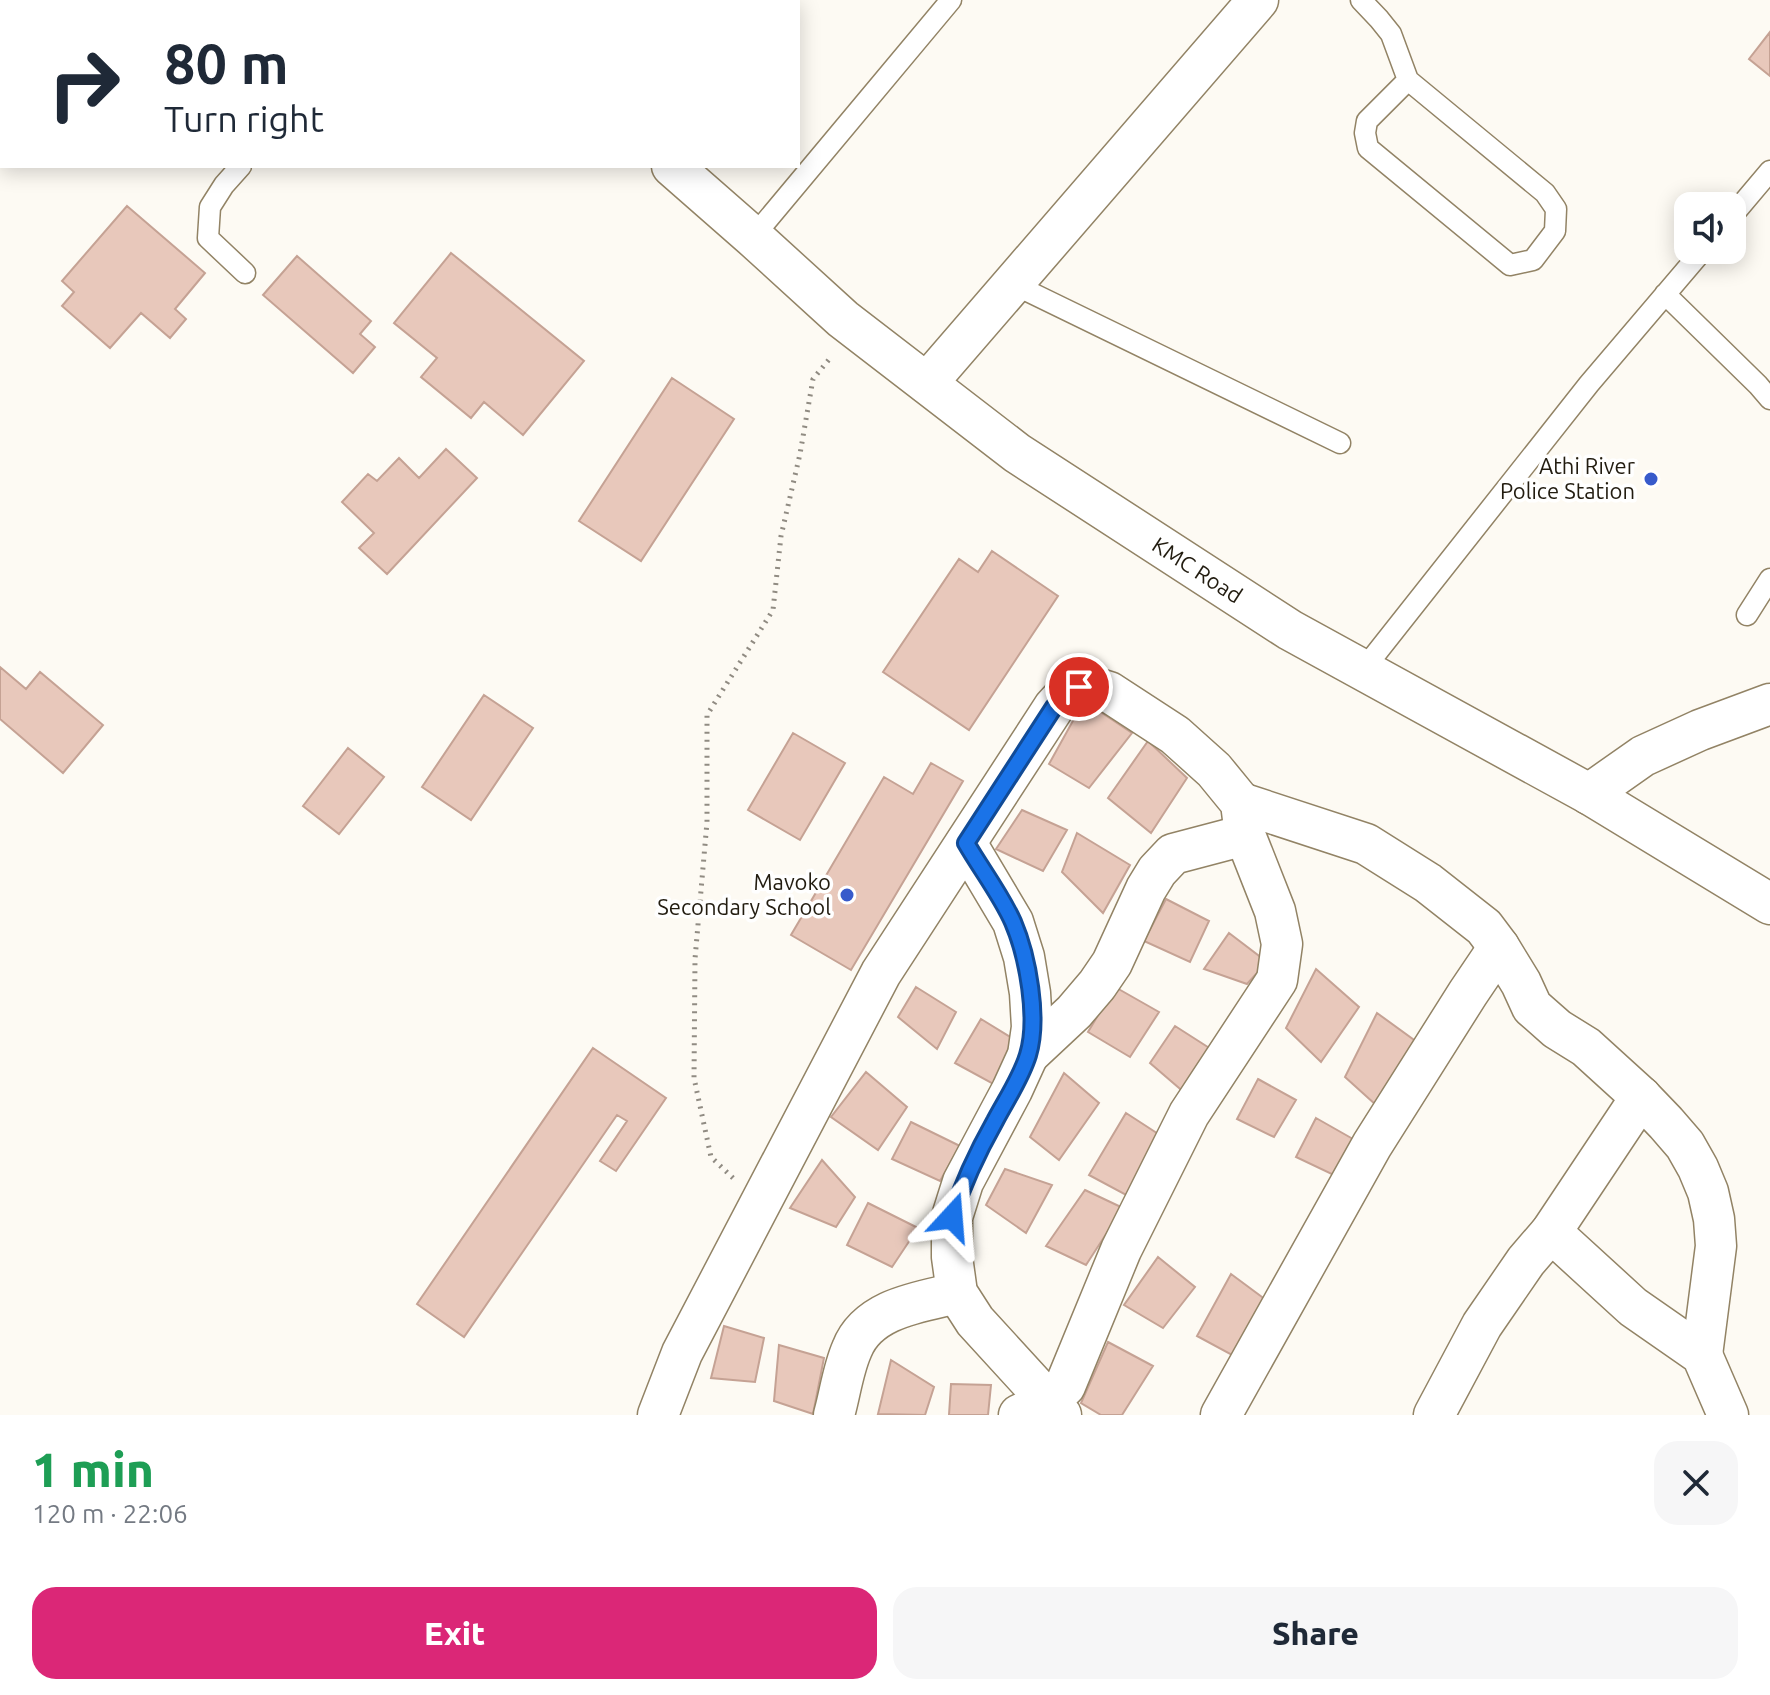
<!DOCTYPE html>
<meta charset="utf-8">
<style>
body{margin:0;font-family:Ubuntu,sans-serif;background:#f6f6f7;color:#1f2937;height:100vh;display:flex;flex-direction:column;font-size:30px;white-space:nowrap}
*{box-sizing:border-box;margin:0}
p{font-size:26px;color:#747a83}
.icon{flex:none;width:44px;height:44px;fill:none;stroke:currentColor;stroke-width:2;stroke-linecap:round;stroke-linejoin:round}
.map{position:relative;height:1415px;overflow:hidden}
.sheet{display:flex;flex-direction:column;background:#fff;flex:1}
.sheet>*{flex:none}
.banner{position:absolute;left:0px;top:0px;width:800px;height:168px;box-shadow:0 4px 20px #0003;background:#fff;color:#1f2937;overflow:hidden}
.tools{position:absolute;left:1674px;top:192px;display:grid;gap:16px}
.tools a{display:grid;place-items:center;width:72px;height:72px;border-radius:16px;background:#fff;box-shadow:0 4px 20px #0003;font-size:40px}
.pin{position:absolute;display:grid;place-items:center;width:68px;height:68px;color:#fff;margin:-34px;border:4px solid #fff;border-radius:50%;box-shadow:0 2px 8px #0007}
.me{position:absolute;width:88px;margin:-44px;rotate:19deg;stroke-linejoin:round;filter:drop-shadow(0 0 6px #0008)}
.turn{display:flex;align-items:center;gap:28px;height:168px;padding:0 32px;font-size:36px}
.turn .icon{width:104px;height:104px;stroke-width:2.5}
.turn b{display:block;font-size:56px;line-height:68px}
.round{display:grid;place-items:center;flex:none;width:84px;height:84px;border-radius:24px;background:#f6f6f7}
.summary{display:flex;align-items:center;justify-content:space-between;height:136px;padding:0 32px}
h1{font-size:48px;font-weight:800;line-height:60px;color:#1e9e55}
.action{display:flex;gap:16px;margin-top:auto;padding:16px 32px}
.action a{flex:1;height:92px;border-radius:24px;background:#db2777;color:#fff;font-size:32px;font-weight:800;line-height:92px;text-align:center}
.action a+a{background:#f6f6f7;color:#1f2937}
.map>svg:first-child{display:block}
.building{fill:#e8c8bb;stroke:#c5a294;stroke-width:2}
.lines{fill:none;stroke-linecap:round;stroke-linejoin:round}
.lane-casing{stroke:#928365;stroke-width:23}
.street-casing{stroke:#928365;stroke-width:43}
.path{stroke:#908b82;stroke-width:5;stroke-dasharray:2 6;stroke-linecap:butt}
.lane{stroke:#fff;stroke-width:20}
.street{stroke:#fff;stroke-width:40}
.route-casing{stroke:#114b97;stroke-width:20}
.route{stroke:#1a73e8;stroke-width:14}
.poi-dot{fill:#375acb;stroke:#fff;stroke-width:3}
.labels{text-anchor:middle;stroke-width:7;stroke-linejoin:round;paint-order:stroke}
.poi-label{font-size:22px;fill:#221c10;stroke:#fff;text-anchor:end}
.street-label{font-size:22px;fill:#221c10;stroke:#fff}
</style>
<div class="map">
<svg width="1770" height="1415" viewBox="0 0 1770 1415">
<rect width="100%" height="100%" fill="#fdfaf3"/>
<!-- building -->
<path class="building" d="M 1770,32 L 1770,76 L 1749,59 Z
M 127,206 L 205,273 L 175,309 L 186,319 L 170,338 L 141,313 L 110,348 L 62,306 L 74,292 L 62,281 Z
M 451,253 L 584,361 L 523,435 L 484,402 L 471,418 L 421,377 L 437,358 L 394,323 Z
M 297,256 L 371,321 L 360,334 L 375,347 L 353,373 L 263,295 Z
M 672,378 L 734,419 L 641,561 L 579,521 Z
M 446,449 L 477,478 L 387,574 L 359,548 L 374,533 L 342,502 L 368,474 L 377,481 L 399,458 L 419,478 Z
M 992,551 L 1058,596 L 969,730 L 883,672 L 959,559 L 978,572 Z
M 0,667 L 26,689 L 40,672 L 103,725 L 63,773 L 0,719 Z
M 484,695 L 533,728 L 471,820 L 422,787 Z
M 1084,701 L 1132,733 L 1089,788 L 1049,764 Z
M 793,733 L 845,763 L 800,840 L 748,810 Z
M 1148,741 L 1187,778 L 1151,833 L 1108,798 Z
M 348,748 L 384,777 L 339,834 L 303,806 Z
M 931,763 L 963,781 L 851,970 L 791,935 L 884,777 L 913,794 Z
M 1022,810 L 1067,830 L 1043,871 L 996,849 Z
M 1077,833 L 1130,865 L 1103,913 L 1062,872 Z
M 1166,899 L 1209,921 L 1190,962 L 1144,941 Z
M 1229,933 L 1267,962 L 1247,984 L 1204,969 Z
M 1316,969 L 1359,1007 L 1321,1062 L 1286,1028 Z
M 916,987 L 956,1012 L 937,1049 L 898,1017 Z
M 1115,987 L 1159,1012 L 1130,1057 L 1088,1032 Z
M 1377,1013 L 1421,1045 L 1376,1105 L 1345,1077 Z
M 981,1019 L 1020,1043 L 997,1086 L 955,1063 Z
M 1175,1026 L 1214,1051 L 1186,1094 L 1150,1063 Z
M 593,1048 L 666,1098 L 616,1171 L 600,1161 L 627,1121 L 617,1115 L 464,1337 L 417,1304 Z
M 866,1072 L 907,1107 L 878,1150 L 831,1117 Z
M 1064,1073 L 1099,1103 L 1059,1160 L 1030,1137 Z
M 1258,1079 L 1296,1100 L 1274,1137 L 1237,1119 Z
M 1126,1113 L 1166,1139 L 1128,1196 L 1089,1175 Z
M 1316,1118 L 1360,1143 L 1338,1177 L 1296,1157 Z
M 911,1122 L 960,1146 L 940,1181 L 892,1159 Z
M 822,1160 L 855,1197 L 836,1227 L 790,1208 Z
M 1005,1169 L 1052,1185 L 1026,1233 L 986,1205 Z
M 1085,1190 L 1123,1208 L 1086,1265 L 1046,1246 Z
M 868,1203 L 918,1228 L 892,1267 L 847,1245 Z
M 1158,1257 L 1195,1287 L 1163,1328 L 1124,1305 Z
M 1231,1274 L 1266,1300 L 1232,1355 L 1197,1336 Z
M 724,1326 L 764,1338 L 755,1382 L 711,1378 Z
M 1108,1342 L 1153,1366 L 1122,1415 L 1101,1415 L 1081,1403 Z
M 779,1345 L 824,1358 L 813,1414 L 774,1401 Z
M 891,1360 L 934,1387 L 925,1415 L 878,1414 Z
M 951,1384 L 991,1385 L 988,1415 L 949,1415 Z"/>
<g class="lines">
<!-- lane casing -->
<g class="lane-casing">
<path id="lane" d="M 1361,0 L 1379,19 L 1391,34 L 1408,80 L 1545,193 L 1556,209 L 1555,231 L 1533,260 L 1510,265 L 1368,148 L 1365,133 L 1367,121 L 1408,80
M 389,2 L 391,0
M 241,166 L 224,185 L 210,207 L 208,238 L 245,273
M 1732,216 L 1770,171
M 753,237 L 951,0
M 1013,284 L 1340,443
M 1665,294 L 1758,385 L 1770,399
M 1747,615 L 1770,579
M 1363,670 L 1589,384 L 1703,250"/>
</g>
<!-- street casing -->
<g class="street-casing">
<g id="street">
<path d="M 472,0 L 475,2"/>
<path id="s1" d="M 672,166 L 753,237 L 843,319 L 1017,453 L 1290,630 L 1589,794 L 1770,904"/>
<path d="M 927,383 L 1258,0"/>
<path d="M 1589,794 L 1643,756 L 1700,730 L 1770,704"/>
<path d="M 1241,803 L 1366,844 L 1428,883 L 1484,927 L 1499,947 L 1521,983 L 1532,1007 L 1557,1029 L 1586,1047 L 1641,1097 L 1666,1123 L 1685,1145 L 1698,1168 L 1708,1192 L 1714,1219 L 1716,1246 L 1702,1355"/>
<path d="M 966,843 L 1013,922 L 1024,957 L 1030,993 L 1032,1027 L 1028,1055 L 1012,1090 L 963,1182 L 952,1217 L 952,1257 L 957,1293 L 975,1321 L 1061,1415"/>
<path d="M 1028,1055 L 1074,1012 L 1097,985 L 1112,963 L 1146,889 L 1157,871 L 1173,854 L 1245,835"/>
<path d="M 1551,1232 L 1633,1307 L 1702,1355 L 1728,1415"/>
<path d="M 658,1415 L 682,1353 L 881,973 L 1054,707 L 1065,695 L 1079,687 L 1093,687 L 1109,692 L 1175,735 L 1214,770 L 1241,803 L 1245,835 L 1275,911 L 1282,944 L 1277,980 L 1189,1114 L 1121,1250 L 1065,1386 L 1049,1400 L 1019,1415"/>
<path d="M 834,1415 C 840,1394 843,1369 852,1349 C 868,1308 920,1302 957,1293"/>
<path d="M 1221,1415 L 1372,1145 L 1468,993 L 1499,947"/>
<path d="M 1434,1415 L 1482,1325 L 1526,1261 L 1551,1232 L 1641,1097"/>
</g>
</g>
<!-- path -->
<path class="path" d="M 733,1178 L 711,1157 L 694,1078 L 695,959 L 707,822 L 707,715 L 773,610 L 781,536 L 800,454 L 813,379 L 831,357"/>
<!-- lane -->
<use href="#lane" class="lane"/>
<!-- street -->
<use href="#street" class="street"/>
</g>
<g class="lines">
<!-- route casing -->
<g class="route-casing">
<path id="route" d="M 952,1217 C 963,1183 977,1153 995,1121 C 1006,1100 1021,1078 1028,1055 C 1039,1019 1028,957 1013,922 C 1001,895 981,869 966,843 L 1054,707 L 1065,695 L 1079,687"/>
</g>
<!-- route -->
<use href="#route" class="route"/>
</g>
<!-- markers -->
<g class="poi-dot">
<circle cx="1651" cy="479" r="8"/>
<circle cx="847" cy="895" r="8"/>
</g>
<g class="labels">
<!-- poi labels -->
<g class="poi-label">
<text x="1635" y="474">Athi River<tspan x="1635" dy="25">Police Station</tspan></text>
<text x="831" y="890">Mavoko<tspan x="831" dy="25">Secondary School</tspan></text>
</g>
<!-- street labels -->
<g class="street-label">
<text dy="8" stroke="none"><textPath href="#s1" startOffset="664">KMC Road</textPath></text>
</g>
</g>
</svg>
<div class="tools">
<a><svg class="icon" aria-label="sound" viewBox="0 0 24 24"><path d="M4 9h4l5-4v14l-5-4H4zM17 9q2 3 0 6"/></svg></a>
</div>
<div class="pin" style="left:1079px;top:687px;background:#d93025"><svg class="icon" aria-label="arrive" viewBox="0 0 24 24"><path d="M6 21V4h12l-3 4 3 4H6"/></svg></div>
<svg class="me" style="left:952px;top:1217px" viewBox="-20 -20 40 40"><path d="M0-17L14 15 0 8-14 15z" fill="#1a73e8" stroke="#fff" stroke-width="4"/></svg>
<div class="banner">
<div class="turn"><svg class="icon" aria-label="right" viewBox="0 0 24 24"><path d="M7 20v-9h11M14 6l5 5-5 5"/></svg><div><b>80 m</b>Turn right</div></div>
</div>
</div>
<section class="sheet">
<div class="summary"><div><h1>1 min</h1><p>120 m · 22:06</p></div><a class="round"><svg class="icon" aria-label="close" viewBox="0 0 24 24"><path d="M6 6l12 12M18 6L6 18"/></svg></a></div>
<div class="action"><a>Exit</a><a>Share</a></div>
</section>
